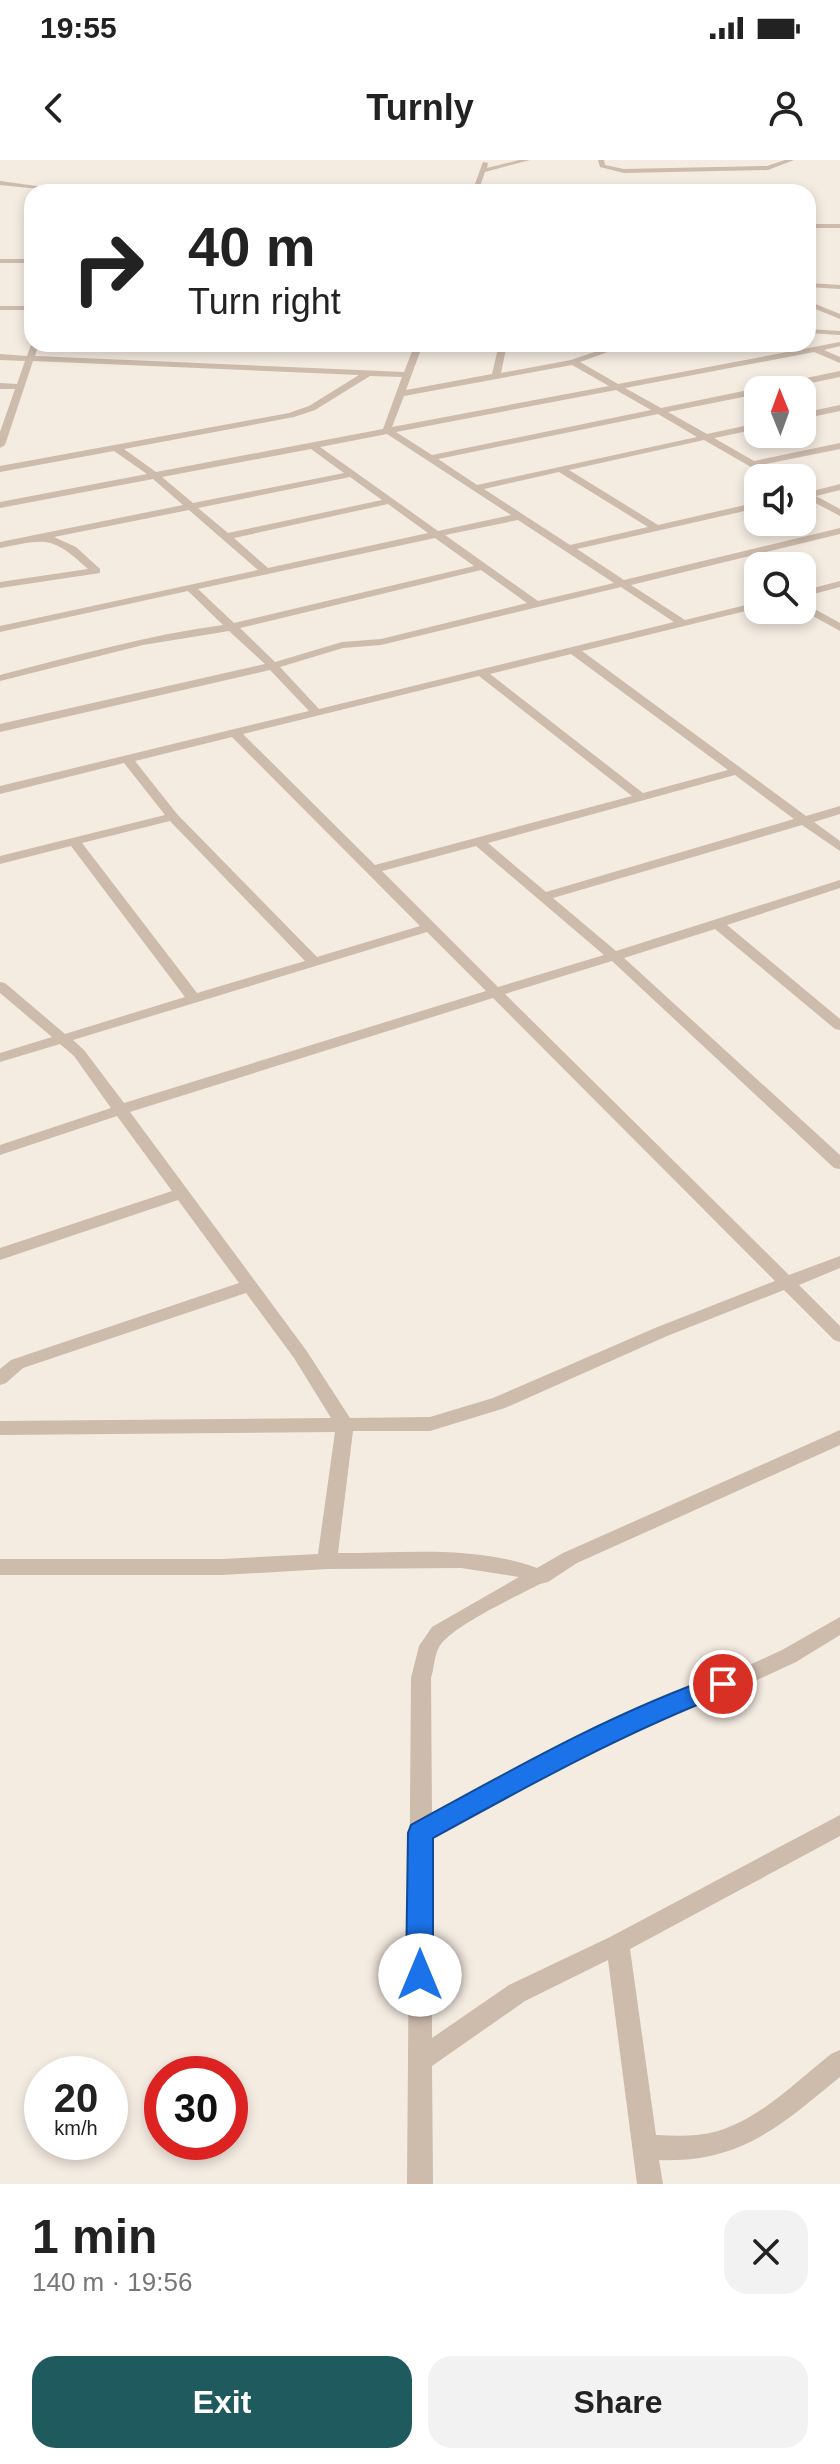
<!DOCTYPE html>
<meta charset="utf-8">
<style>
body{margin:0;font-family:Arial,sans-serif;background:#f2f2f2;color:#222;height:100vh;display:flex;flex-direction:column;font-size:30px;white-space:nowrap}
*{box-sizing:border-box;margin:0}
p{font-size:26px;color:#767676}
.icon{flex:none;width:44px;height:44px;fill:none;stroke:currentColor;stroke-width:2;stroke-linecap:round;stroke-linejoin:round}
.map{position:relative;height:2024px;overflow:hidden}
.sheet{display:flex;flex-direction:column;background:#fff;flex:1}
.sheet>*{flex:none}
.top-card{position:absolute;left:24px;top:24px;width:792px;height:168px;border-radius:24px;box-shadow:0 4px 12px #0003;background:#fff;color:#222;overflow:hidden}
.needle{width:52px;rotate:359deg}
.tools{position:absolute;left:744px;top:216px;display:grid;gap:16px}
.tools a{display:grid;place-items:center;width:72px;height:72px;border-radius:16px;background:#fff;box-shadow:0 4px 12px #0003;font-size:40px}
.speed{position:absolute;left:24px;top:1896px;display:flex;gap:16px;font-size:40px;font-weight:700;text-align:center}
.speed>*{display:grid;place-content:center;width:104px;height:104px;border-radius:50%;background:#fff;box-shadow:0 4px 12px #0003;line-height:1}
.speed small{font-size:20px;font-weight:400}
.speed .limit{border:12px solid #d22;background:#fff;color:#111}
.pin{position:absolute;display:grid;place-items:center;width:68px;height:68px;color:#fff;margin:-34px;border:4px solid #fff;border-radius:50%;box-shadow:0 2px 8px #0007}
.me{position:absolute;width:88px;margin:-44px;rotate:0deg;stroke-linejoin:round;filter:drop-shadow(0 0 6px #0008)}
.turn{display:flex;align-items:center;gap:28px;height:168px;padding:0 32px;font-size:36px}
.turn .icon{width:104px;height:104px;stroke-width:2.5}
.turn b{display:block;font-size:56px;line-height:68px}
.round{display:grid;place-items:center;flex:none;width:84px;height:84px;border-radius:24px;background:#f2f2f2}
.summary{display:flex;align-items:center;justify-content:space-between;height:136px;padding:0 32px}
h1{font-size:48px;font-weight:600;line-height:60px}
.button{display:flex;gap:16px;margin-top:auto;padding:16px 32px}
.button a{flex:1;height:92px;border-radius:24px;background:#1f5a5e;color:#fff;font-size:32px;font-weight:600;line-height:92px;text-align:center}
.button a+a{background:#f2f2f2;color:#222}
.status{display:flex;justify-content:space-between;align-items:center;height:56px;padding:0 40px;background:#fff;direction:ltr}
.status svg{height:22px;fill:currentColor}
header{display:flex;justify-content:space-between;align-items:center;height:104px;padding:0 32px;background:#fff;font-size:36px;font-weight:600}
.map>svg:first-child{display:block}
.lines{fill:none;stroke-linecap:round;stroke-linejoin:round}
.minor{fill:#cdbbac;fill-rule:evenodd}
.route{fill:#1a73e8;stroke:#114b97;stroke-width:2}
</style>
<div class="status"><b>19:55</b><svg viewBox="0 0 49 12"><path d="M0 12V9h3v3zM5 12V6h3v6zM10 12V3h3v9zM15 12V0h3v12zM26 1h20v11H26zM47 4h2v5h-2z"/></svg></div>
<header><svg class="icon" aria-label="back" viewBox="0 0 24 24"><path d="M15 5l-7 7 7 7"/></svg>Turnly<svg class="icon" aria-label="person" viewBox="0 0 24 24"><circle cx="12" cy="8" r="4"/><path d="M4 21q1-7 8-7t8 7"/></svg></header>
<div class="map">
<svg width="840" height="2024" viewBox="0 0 840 2024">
<rect width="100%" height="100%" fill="#f4ebe1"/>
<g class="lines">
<!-- minor -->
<path class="minor" d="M 519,0 L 530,0 L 485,12 L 478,32 L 472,32 L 483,2 L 488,3 L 487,8 Z
M 598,0 L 604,0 L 605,5 L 624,9 L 767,6 L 785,0 L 794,0 L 768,10 L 624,13 L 600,7 Z
M 0,21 L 66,30 L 69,32 L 0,25 Z
M 808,64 L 840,64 L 840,68 L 808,68 Z
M 0,99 L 32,99 L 32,103 L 0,103 Z
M 808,123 L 840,125 L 840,129 L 808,127 Z
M 808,141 L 840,154 L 840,159 L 808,146 Z
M 0,146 L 32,146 L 32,150 L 0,150 Z
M 808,169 L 840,171 L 840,175 L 808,173 Z
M 32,182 L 39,184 L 35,196 L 404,212 L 415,184 L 423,184 L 406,230 L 492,214 L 499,184 L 507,184 L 501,213 L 571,200 L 618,184 L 630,184 L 580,202 L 618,224 L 840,182 L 840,186 L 824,190 L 840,197 L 840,203 L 814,192 L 625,228 L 661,248 L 840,211 L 840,217 L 777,230 L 758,230 L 758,234 L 668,252 L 707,274 L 758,263 L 758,269 L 714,278 L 754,301 L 840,283 L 840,289 L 761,305 L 782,318 L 770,318 L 704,280 L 569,310 L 658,365 L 758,342 L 758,348 L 577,389 L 624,420 L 840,368 L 840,374 L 631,425 L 685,460 L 758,442 L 758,448 L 582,491 L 806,656 L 840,646 L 840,654 L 814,662 L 840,681 L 840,691 L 802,665 L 553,738 L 616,791 L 840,720 L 840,728 L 727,765 L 840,859 L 840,870 L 835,869 L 715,769 L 624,798 L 840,995 L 840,1009 L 834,1008 L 612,801 L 505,834 L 789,1115 L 840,1096 L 840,1108 L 799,1125 L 840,1166 L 840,1182 L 834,1180 L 784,1130 L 667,1176 L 505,1248 L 430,1271 L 353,1271 L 338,1393 C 403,1393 475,1385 537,1408 L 563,1393 L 840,1270 L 840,1285 L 577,1403 L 548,1422 L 540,1424 C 517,1436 450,1467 439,1487 C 434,1496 434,1509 431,1518 L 432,1655 L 527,1602 L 658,1540 L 743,1508 L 782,1490 L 840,1457 L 840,1475 L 796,1502 L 757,1520 L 672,1552 L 543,1614 L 432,1678 L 432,1878 L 509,1825 L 610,1777 L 840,1655 L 840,1676 L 630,1789 L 656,1975 C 677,1976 698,1977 718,1971 C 761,1958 797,1921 831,1894 L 840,1890 L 840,1917 C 780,1966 741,2003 659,2000 L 663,2024 L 637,2024 L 608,1800 L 525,1841 L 432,1906 L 433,2024 L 407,2024 L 411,1518 L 419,1486 L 432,1467 L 519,1417 L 461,1408 L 327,1409 L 222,1415 L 0,1415 L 0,1399 L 222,1399 L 318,1394 L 335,1272 L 0,1275 L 0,1261 L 331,1258 L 294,1198 L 246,1133 L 23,1208 L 6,1223 L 0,1225 L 0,1209 L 11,1200 L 239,1123 L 178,1040 L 0,1100 L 0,1088 L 172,1031 L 117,956 L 0,995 L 0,985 L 111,948 L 74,896 L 60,884 L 0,902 L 0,893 L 52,877 L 0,833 L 0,822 L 5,823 L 65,874 L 185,837 L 71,686 L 0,704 L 0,696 L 165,655 L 124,603 L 0,634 L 0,626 L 309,551 L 270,510 L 0,572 L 0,564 L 265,504 L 229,471 L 143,485 L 0,521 L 0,515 C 74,496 148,475 223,465 L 188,431 L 0,472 L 0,466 L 258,410 L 189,350 L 54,377 L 76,387 L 100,409 L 100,413 L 0,428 L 0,422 L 88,409 C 51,375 47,379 0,388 L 0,382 L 183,345 L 153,319 L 0,348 L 0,342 L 147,314 L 114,291 L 0,312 L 0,306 L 289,253 L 309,246 L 359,215 L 33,201 L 5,285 L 0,288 L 0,272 L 15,229 L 0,229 L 0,223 L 17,224 L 25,201 L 0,200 L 0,194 L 27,196 ZM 572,205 L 609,226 L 392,267 L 404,236 ZM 370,216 L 402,217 L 383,269 L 156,312 L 124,289 L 294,257 L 315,250 ZM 616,230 L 651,250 L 432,295 L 396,272 ZM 658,254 L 697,277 L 477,325 L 438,299 ZM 387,274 L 511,355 L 438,371 L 320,287 ZM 311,289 L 344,313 L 193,343 L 162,317 ZM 559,312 L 648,367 L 570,385 L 484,329 ZM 350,317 L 382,340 L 228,373 L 198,348 ZM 388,344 L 428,373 L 268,408 L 234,378 ZM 518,360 L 614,423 L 538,441 L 445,375 ZM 435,378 L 474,406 L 234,463 L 198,429 ZM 481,410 L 527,443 L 381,479 L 342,482 L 275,502 L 240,468 ZM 621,427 L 674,462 L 319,549 L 280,507 L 343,488 L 381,485 ZM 571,494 L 728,610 L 643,633 L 490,514 ZM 479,516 L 632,636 L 375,705 L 243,574 ZM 232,577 L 420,766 L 317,797 L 177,654 L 135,601 ZM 735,615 L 794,659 L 546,732 L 488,683 ZM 170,661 L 305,801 L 197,833 L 82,683 ZM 476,686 L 604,795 L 498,827 L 382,711 ZM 427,772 L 486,831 L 124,943 L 84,890 L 73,880 ZM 493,838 L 775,1121 L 655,1168 L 493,1238 L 430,1257 L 350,1258 L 306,1190 L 130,952 Z
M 294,184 L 340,184 L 341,185 L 337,187 L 298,186 Z
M 840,245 L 840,251 L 802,259 L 802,253 Z
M 840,324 L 840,330 L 816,336 L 840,349 L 840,356 L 806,338 L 802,339 L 802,329 L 809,332 Z
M 840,421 L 840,427 L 802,437 L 802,431 Z
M 802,442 L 840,463 L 840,471 L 802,450 Z"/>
</g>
<!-- route -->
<path class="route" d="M 723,1514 L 732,1517 L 735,1524 L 732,1531 C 627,1571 531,1624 433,1678 L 433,1815 L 429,1824 L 420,1828 L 410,1824 L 406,1815 L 408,1673 L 411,1665 C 513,1609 613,1552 723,1514 Z"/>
</svg>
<div class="tools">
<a><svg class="needle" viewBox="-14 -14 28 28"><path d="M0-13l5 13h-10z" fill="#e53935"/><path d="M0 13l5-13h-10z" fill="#767676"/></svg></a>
<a><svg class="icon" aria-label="sound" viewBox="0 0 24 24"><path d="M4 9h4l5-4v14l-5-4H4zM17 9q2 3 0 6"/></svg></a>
<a><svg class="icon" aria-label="search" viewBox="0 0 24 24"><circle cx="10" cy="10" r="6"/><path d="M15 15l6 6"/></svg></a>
</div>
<div class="speed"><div>20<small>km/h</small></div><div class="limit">30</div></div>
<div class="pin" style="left:723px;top:1524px;background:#d93025"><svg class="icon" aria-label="arrive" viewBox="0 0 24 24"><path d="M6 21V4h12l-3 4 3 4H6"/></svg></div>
<svg class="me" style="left:420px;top:1815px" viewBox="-20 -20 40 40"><circle r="19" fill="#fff"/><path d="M0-13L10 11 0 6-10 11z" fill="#1a73e8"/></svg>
<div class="top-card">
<div class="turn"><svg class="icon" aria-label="right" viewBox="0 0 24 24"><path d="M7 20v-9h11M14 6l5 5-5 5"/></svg><div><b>40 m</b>Turn right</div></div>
</div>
</div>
<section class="sheet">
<div class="summary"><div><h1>1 min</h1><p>140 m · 19:56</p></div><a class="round"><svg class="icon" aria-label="close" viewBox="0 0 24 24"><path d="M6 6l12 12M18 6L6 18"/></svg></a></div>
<div class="button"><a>Exit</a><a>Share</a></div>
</section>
